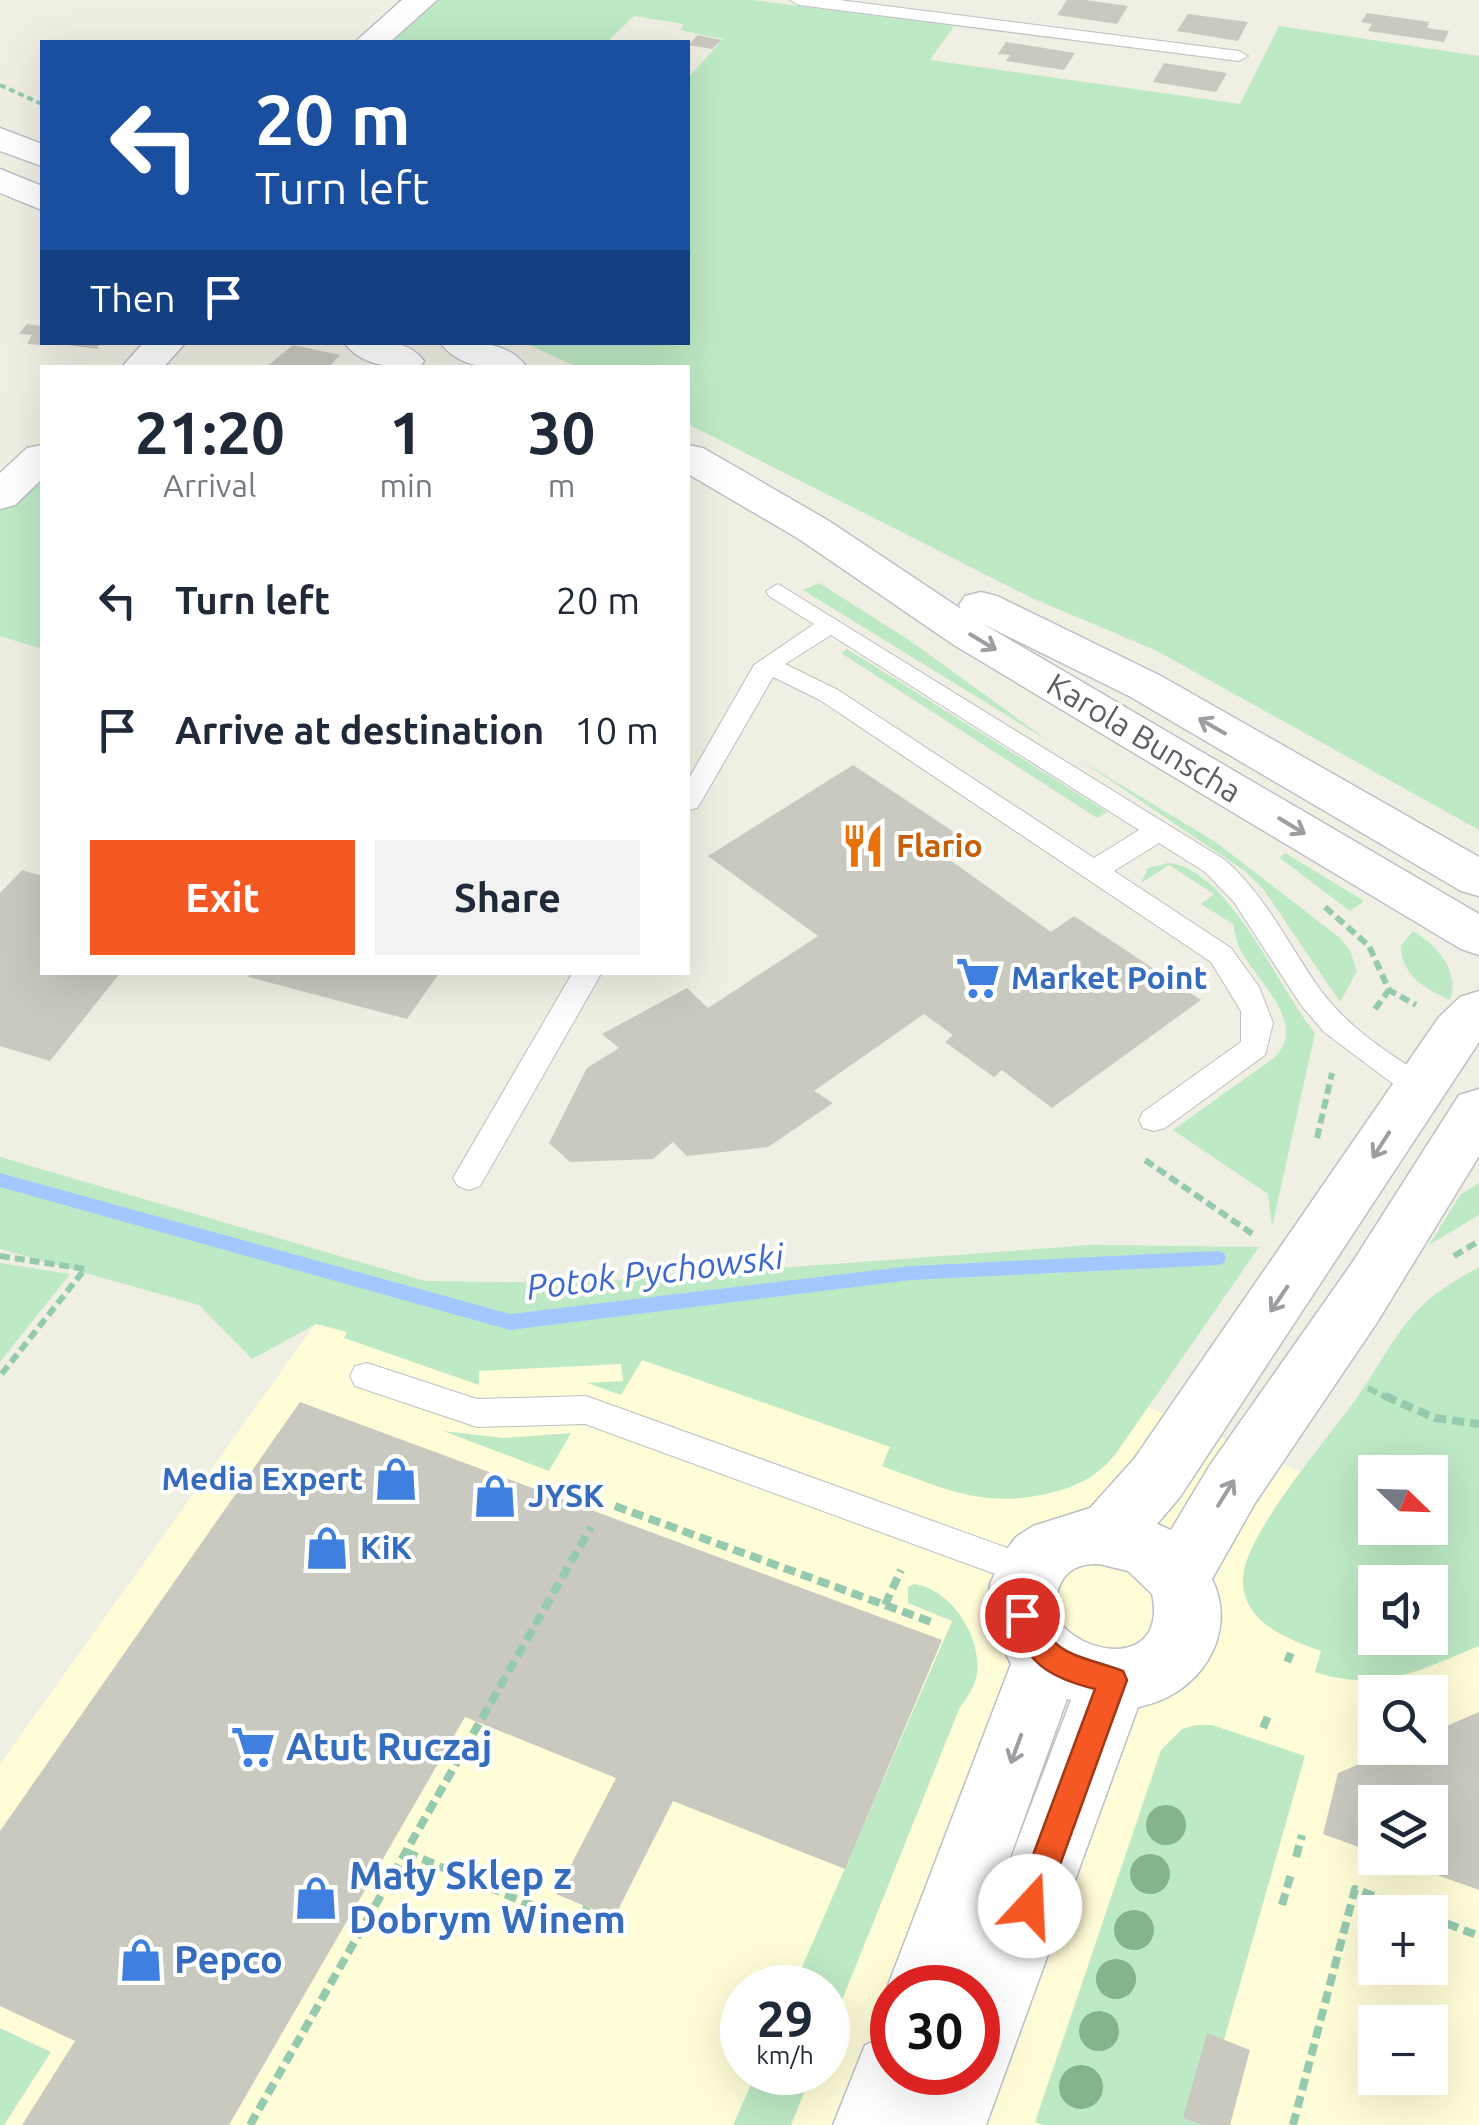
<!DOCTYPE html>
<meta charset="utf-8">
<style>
body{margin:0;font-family:Ubuntu,sans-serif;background:#f2f2f3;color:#1f2937;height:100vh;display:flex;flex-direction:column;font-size:38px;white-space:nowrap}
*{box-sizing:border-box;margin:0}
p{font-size:32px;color:#747a83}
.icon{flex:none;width:55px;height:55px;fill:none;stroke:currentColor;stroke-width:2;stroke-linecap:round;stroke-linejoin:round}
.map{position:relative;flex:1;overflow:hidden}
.details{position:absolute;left:40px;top:365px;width:650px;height:610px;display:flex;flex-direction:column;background:#fff;border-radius:0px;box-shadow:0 10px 40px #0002}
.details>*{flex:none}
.top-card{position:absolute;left:40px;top:40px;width:650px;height:305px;border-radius:0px;box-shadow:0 10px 40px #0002;background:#1a4fa0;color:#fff;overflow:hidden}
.needle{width:65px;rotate:113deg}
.controls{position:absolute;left:1358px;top:1455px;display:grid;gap:20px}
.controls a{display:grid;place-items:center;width:90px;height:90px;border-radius:0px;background:#fff;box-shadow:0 10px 40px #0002;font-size:50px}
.speed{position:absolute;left:720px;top:1965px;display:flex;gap:20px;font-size:50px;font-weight:700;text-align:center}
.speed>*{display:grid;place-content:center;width:130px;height:130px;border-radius:50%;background:#fff;box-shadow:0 10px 40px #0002;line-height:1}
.speed small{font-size:25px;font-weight:400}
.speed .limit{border:15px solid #d22;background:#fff;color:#111}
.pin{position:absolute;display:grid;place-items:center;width:85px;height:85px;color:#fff;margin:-42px;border:5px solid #fff;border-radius:50%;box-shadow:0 2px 10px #0007}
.me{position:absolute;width:110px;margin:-55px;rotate:20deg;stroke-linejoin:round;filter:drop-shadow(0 0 8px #0008)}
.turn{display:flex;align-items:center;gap:35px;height:210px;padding:0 50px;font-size:45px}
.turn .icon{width:130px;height:130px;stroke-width:2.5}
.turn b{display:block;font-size:70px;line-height:85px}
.then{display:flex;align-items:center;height:95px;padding:0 50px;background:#0003;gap:20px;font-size:38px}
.eta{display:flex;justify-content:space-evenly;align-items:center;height:170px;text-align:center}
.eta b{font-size:60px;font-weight:700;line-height:70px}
.button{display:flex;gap:20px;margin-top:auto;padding:20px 50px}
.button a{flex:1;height:115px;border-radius:0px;background:#f55823;color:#fff;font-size:40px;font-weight:700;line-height:115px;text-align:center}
.button a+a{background:#f2f2f3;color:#1f2937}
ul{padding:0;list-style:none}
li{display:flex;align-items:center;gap:30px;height:130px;padding:0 50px}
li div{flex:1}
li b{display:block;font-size:38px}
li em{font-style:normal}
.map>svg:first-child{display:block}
.commercial{fill:#fffdd8;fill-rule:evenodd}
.green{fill:#bee9c5;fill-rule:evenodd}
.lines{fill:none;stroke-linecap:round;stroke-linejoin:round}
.stream{fill:#a3c7ff;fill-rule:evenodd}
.building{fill:#cac9c0}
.lane-casing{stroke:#bdbfc5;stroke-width:2}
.street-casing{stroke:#bdbfc5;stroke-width:3}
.secondary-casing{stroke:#bec0c8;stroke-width:3}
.path-far2{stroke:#96caae;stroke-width:4;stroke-dasharray:6 4;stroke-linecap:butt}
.path-far1{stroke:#96caae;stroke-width:6;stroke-dasharray:10 5;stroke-linecap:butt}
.path{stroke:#96caae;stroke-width:8;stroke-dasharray:12 6;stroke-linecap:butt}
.lane{fill:#fff;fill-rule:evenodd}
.street{fill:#fff;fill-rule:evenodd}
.secondary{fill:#fff;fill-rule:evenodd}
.tree{fill:#85b38a}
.oneway{stroke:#9d9ea3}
.route{fill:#f55823;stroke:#9f3917;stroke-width:2.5}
.labels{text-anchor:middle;stroke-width:8;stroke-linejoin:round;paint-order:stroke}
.street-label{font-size:32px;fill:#5b5e65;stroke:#fff}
.food-label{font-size:32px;font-weight:bold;fill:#c56008;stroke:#fff;text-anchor:start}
.shop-label{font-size:32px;font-weight:bold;fill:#366cbe;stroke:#fff;text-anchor:start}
.water-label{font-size:35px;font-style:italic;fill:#3d69cc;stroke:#fff}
.near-shop-label{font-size:38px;font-weight:bold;fill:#366cbe;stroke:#fff;text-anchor:start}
</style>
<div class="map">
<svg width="1479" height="2125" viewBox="0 0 1479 2125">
<rect width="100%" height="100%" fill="#efefe3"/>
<!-- commercial -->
<path class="commercial" d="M 316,1323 L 1091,1383 L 1375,1503 L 1375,1528 L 1479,1523 L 1479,2125 L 0,2125 L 0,1764 ZM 1375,1582 L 1430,1582 L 1430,1638 L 1375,1638 ZM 1375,1692 L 1430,1692 L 1430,1748 L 1375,1748 ZM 1375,1802 L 1430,1802 L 1430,1858 L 1375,1858 ZM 1375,1912 L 1430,1912 L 1430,1968 L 1375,1968 ZM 742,1988 L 828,1988 L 828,2072 L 742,2072 ZM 892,1988 L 978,1988 L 978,2072 L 892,2072 ZM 1375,2022 L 1430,2022 L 1430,2078 L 1375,2078 Z"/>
<!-- green -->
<path class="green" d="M 429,0 L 753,0 L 954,26 L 930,60 L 1240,104 L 1279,26 L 1479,56 L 1479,830 L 1157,651 L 1032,598 L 688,424 L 688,368 L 577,367 L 525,343 L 688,342 L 688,78 L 723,39 L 680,30 L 684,24 L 634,16 L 607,42 L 379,42 Z
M 42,468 L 42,649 L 0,636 L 0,508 Z
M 819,583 L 909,640 L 1050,742 L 803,590 Z
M 847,649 L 1107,812 L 1097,818 L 841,653 Z
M 1080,760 L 1217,843 L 1340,938 L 1350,951 L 1357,971 L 1340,1002 L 1264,890 L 1245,871 Z
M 1285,853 L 1364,901 L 1350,911 L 1280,858 Z
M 1168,863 C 1228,867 1278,988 1315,1033 L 1272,1227 L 1268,1194 L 1173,1130 L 1275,1057 C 1309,1022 1254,979 1239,947 C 1236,940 1235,931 1233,924 L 1201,904 L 1214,894 L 1169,865 L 1141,883 L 1148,868 Z
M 1413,931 C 1437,946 1460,970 1450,1000 C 1426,989 1401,976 1401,946 Z
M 0,1157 L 425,1281 L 574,1283 L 1092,1245 L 1259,1247 L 1117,1452 C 1099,1475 1081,1485 1054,1492 C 986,1510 945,1489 882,1466 L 890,1447 L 642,1360 L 621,1395 L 587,1383 L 623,1381 L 621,1364 L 479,1371 L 479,1385 L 344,1338 L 347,1332 L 316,1324 L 252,1359 L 199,1305 L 0,1249 Z
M 1479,1183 L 1479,1215 L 1429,1245 L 1461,1194 Z
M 0,1263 L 70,1274 L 0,1362 Z
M 1479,1267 L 1479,1646 C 1420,1670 1380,1693 1315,1672 L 1321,1651 C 1287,1639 1242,1622 1243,1579 C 1243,1536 1329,1437 1356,1399 C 1376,1371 1393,1336 1417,1311 C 1433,1293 1458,1279 1479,1267 ZM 1375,1472 L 1430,1472 L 1430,1528 L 1375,1528 ZM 1375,1582 L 1430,1582 L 1430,1638 L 1375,1638 Z
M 443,1431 L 504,1438 L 571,1433 L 549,1471 Z
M 914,1584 C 950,1588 982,1637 977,1673 C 975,1686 968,1697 960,1707 L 828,2035 L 828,1988 L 793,1988 L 952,1621 L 908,1603 L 908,1587 Z
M 1196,1725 L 1212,1725 L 1305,1756 L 1224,2040 L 1207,2034 L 1184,2117 L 1202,2125 L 1043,2125 L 1035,2122 L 1161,1750 L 1182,1729 Z
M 0,2028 L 51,2052 L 4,2125 L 0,2125 Z
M 756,2073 L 812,2073 L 791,2125 L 733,2125 Z"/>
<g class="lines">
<!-- stream -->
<path class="stream" d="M 0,1173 L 510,1314 L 911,1266 L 1217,1251 L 1224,1253 L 1226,1258 L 1224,1263 L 1217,1265 L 911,1280 L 510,1330 L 0,1187 Z"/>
</g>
<!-- building -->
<path class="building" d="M 1067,0 L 1085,0 L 1128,6 L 1117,24 L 1057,15 Z
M 1367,13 L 1429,22 L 1427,28 L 1449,31 L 1444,42 L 1368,31 L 1372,24 L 1361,22 Z
M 1188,14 L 1248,22 L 1238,41 L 1177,31 Z
M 698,35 L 722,40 L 712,49 L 688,45 Z
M 1006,42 L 1075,53 L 1064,70 L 1006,61 L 1010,55 L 998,54 Z
M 1164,63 L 1227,73 L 1216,92 L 1153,82 Z
M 27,324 L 42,326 L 42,345 L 27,344 L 32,335 L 19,334 Z
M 45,342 L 101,342 L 97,349 Z
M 293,345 L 340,355 L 328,368 L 265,368 Z
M 853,765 L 972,844 L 947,858 L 1051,932 L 1074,916 L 1201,1000 L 1052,1108 L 1002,1070 L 994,1077 L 945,1042 L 953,1035 L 924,1014 L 814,1091 L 833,1103 L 768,1147 L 687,1156 L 673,1142 L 653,1159 L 570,1162 L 549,1143 L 587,1068 L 619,1048 L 602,1034 L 687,988 L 708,1008 L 818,936 L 708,856 Z
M 22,870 L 42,876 L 42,972 L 121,972 L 50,1061 L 0,1046 L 0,893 Z
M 252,972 L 440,972 L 407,1019 L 248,977 Z
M 300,1402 L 942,1640 L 845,1869 L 673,1801 L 614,1918 L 556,1894 L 616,1778 L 465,1717 L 229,2125 L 22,2125 L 75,2041 L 0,2006 L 0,1831 Z
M 1479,1712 L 1479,1890 L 1390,1858 L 1430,1858 L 1430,1802 L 1375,1802 L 1375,1853 L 1323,1834 L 1338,1773 L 1397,1748 L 1430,1748 L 1430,1733 Z
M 1207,2033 L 1250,2050 L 1230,2125 L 1202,2125 L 1183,2118 Z"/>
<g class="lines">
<!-- lane casing -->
<g class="lane-casing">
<path id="lane" d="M 790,0 L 839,0 L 1239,51 L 1248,56 L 1239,61 L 799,5 Z
M 778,584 L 1225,860 C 1267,897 1289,946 1321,991 C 1350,1029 1390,1055 1430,1079 L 1434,1087 L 1430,1095 L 1419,1098 L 1408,1095 L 1324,1032 L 1301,1005 L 1234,902 L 1205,872 L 1159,843 L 1114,871 L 1231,948 L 1259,987 L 1273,1023 L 1265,1055 L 1165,1128 L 1154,1131 L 1143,1128 L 1139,1120 L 1143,1112 L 1241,1042 L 1241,1011 L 1211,962 L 820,700 L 773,677 L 701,802 L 697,808 L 688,810 L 688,780 L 754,665 L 814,624 L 769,596 L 766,591 ZM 831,635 L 1139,830 L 1094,858 L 838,690 L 785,664 Z
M 573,972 L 602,972 L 480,1186 L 469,1190 L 458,1186 L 453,1178 Z
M 367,1363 L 477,1399 L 586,1396 L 1041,1560 L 1046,1571 L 1041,1582 L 1028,1586 L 585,1424 L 477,1427 L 355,1386 L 350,1376 L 355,1366 Z"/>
</g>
<!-- street casing -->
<g class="street-casing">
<path id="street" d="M 402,0 L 437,0 L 390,42 L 355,42 Z
M 0,169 L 42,186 L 42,210 L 0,193 Z
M 144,342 L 186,342 L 163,368 L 121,368 Z
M 344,342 C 371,342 406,336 424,361 L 419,368 C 393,368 360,366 344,342 Z
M 42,445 L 42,479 L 15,505 L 0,509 L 0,473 L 27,448 Z
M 1479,991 L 1479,1042 L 1180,1497 L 1157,1524 L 1171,1530 L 1210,1465 L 1352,1263 L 1459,1095 L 1479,1089 L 1479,1156 L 1376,1324 L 1255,1503 L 1212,1579 C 1240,1636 1197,1697 1138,1707 L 986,2125 L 833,2125 L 865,2045 L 892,2033 L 892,2072 L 978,2072 L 978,1988 L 892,1988 L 892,2001 L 887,1988 L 1011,1664 L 987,1615 L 990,1584 L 1004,1553 L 1016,1537 L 1033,1526 L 1090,1508 L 1134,1459 L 1439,1017 L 1460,997 ZM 1099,1564 L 1128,1571 L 1152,1594 C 1168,1667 1082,1660 1054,1615 C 1056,1584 1064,1563 1099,1564 ZM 1067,1699 L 1071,1700 L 992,1908 Z"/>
</g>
<!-- secondary casing -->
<g class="secondary-casing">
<path id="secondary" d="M 0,128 L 42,144 L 42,166 L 0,151 Z
M 440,342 C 470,342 508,339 527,368 C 497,368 460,371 440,342 Z
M 688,445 L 703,448 L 829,521 L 961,609 L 959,605 L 965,596 L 981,592 L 997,596 L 1161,676 L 1479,857 L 1479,896 L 1461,891 L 1129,696 L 983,624 L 1479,914 L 1479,955 L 1461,949 L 954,645 L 799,539 L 688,474 Z"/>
</g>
<!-- path-far2 -->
<path class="path-far2" d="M 0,85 L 42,104"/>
<!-- path-far1 -->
<path class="path-far1" d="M 1325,907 L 1369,946 L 1389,990 L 1416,1005
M 1375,1009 L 1389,990
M 1317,1138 L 1332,1073
M 1145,1160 L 1254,1235
M 0,1256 L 85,1269 L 0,1376
M 1454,1256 L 1479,1241
M 1368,1388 L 1390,1399"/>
<!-- path -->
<path class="path" d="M 1385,1396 L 1435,1418 L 1479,1424
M 615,1506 L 934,1623
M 885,1605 L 901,1570
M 1287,1662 L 1291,1653
M 1263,1728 L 1268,1716
M 406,1852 L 578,1925 L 587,1907
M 1296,1857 L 1302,1835
M 1282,1905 L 1291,1874
M 1430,1917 L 1479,1936
M 250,2125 L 591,1527
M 1293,2125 L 1355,1889 L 1417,1912"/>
<!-- lane -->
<use href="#lane" class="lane"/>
<!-- street -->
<use href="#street" class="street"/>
<!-- secondary -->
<use href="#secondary" class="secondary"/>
</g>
<!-- trees -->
<g class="tree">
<circle cx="1166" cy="1825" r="20"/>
<circle cx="1150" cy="1874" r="20"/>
<circle cx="1134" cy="1930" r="20"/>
<circle cx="1116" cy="1979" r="20"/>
<circle cx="1099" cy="2031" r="20"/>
<circle cx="1081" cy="2087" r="22"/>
</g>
<!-- one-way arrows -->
<defs><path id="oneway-shaft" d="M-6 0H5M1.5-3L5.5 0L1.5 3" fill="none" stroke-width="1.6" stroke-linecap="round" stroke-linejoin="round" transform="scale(2.5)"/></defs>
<g class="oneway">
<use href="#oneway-shaft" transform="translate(983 642) rotate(31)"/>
<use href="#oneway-shaft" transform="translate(1212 726) rotate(-150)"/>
<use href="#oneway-shaft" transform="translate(1292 826) rotate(31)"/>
<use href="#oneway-shaft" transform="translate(1381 1145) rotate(123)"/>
<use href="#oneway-shaft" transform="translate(1279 1299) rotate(124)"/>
<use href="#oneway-shaft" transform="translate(1226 1493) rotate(-58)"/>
<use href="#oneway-shaft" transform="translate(1016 1749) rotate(110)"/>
</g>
<!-- route -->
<path class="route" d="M 1022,1603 L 1031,1607 C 1056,1659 1074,1653 1123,1671 L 1127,1680 L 1045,1906 L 1041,1917 L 1030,1921 L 1019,1917 L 1014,1906 L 1095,1689 C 1046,1677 1027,1662 1008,1615 L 1012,1607 Z"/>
<!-- icons -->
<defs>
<g id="restaurant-bare" transform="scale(3.45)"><path d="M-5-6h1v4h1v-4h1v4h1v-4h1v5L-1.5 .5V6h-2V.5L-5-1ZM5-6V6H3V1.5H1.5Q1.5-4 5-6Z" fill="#e8710a" stroke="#fff" stroke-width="2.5" paint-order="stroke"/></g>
<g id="supermarket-bare" transform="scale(3.45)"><path d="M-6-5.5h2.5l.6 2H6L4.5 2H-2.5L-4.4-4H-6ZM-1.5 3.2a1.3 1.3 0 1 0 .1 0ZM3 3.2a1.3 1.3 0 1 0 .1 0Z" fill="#3f7fe0" stroke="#fff" stroke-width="2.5" paint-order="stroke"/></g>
<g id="shop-bare" transform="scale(3.45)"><path d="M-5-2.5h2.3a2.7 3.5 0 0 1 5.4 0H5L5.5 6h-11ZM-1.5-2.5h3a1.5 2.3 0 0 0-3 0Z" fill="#3f7fe0" stroke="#fff" stroke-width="2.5" paint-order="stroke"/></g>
</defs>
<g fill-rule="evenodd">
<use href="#restaurant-bare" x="863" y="846"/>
<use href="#supermarket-bare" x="978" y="978"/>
<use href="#shop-bare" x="396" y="1479"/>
<use href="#shop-bare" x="495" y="1496"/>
<use href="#shop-bare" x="327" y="1548"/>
<use href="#supermarket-bare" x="253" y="1747"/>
<use href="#shop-bare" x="316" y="1898"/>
<use href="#shop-bare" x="141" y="1960"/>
</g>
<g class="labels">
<!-- street labels -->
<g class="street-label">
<text transform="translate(1144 738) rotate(31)" y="11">Karola Bunscha</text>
</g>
<!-- food labels -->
<g class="food-label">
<text x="896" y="857">Flario</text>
</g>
<!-- shop labels -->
<g class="shop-label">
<text x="1011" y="989">Market Point</text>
<text x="363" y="1490" text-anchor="end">Media Expert</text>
<text x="528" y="1507">JYSK</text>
<text x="360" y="1559">KiK</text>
</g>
<!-- water labels -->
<g class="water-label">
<text transform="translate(655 1272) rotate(-7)" y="12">Potok Pychowski</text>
</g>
<!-- near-shop labels -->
<g class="near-shop-label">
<text x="286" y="1760">Atut Ruczaj</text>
<text x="349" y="1889">Mały Sklep z<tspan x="349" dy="44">Dobrym Winem</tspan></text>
<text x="174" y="1973">Pepco</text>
</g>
</g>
</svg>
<div class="controls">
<a><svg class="needle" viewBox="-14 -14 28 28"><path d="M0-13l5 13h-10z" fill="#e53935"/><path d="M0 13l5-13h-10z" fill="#747a83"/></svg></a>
<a><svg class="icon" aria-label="sound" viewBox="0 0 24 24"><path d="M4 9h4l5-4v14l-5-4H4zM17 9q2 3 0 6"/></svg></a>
<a><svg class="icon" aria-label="search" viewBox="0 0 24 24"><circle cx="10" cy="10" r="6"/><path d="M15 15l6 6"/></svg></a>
<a><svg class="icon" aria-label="layers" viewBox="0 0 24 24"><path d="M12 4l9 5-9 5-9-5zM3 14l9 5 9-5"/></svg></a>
<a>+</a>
<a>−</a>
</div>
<div class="speed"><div>29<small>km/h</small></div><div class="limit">30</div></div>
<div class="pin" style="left:1022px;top:1615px;background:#d93025"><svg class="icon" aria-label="arrive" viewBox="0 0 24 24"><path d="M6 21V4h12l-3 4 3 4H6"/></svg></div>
<svg class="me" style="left:1030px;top:1906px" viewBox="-20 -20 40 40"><circle r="19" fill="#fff"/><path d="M0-13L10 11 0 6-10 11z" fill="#f55823"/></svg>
<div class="top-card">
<div class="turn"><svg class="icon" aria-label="left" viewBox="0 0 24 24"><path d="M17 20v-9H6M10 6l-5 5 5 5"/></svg><div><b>20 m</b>Turn left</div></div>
<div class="then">Then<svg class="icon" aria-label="arrive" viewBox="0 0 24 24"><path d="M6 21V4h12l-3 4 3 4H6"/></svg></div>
</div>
<section class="details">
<div class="eta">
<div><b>21:20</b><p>Arrival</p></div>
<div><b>1</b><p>min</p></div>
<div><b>30</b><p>m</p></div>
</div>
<ul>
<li><svg class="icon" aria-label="left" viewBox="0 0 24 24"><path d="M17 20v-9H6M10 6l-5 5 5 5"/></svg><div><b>Turn left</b></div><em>20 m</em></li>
<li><svg class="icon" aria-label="arrive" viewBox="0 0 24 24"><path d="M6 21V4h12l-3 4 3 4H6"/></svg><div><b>Arrive at destination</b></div><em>10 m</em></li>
</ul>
<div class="button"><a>Exit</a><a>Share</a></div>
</section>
</div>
